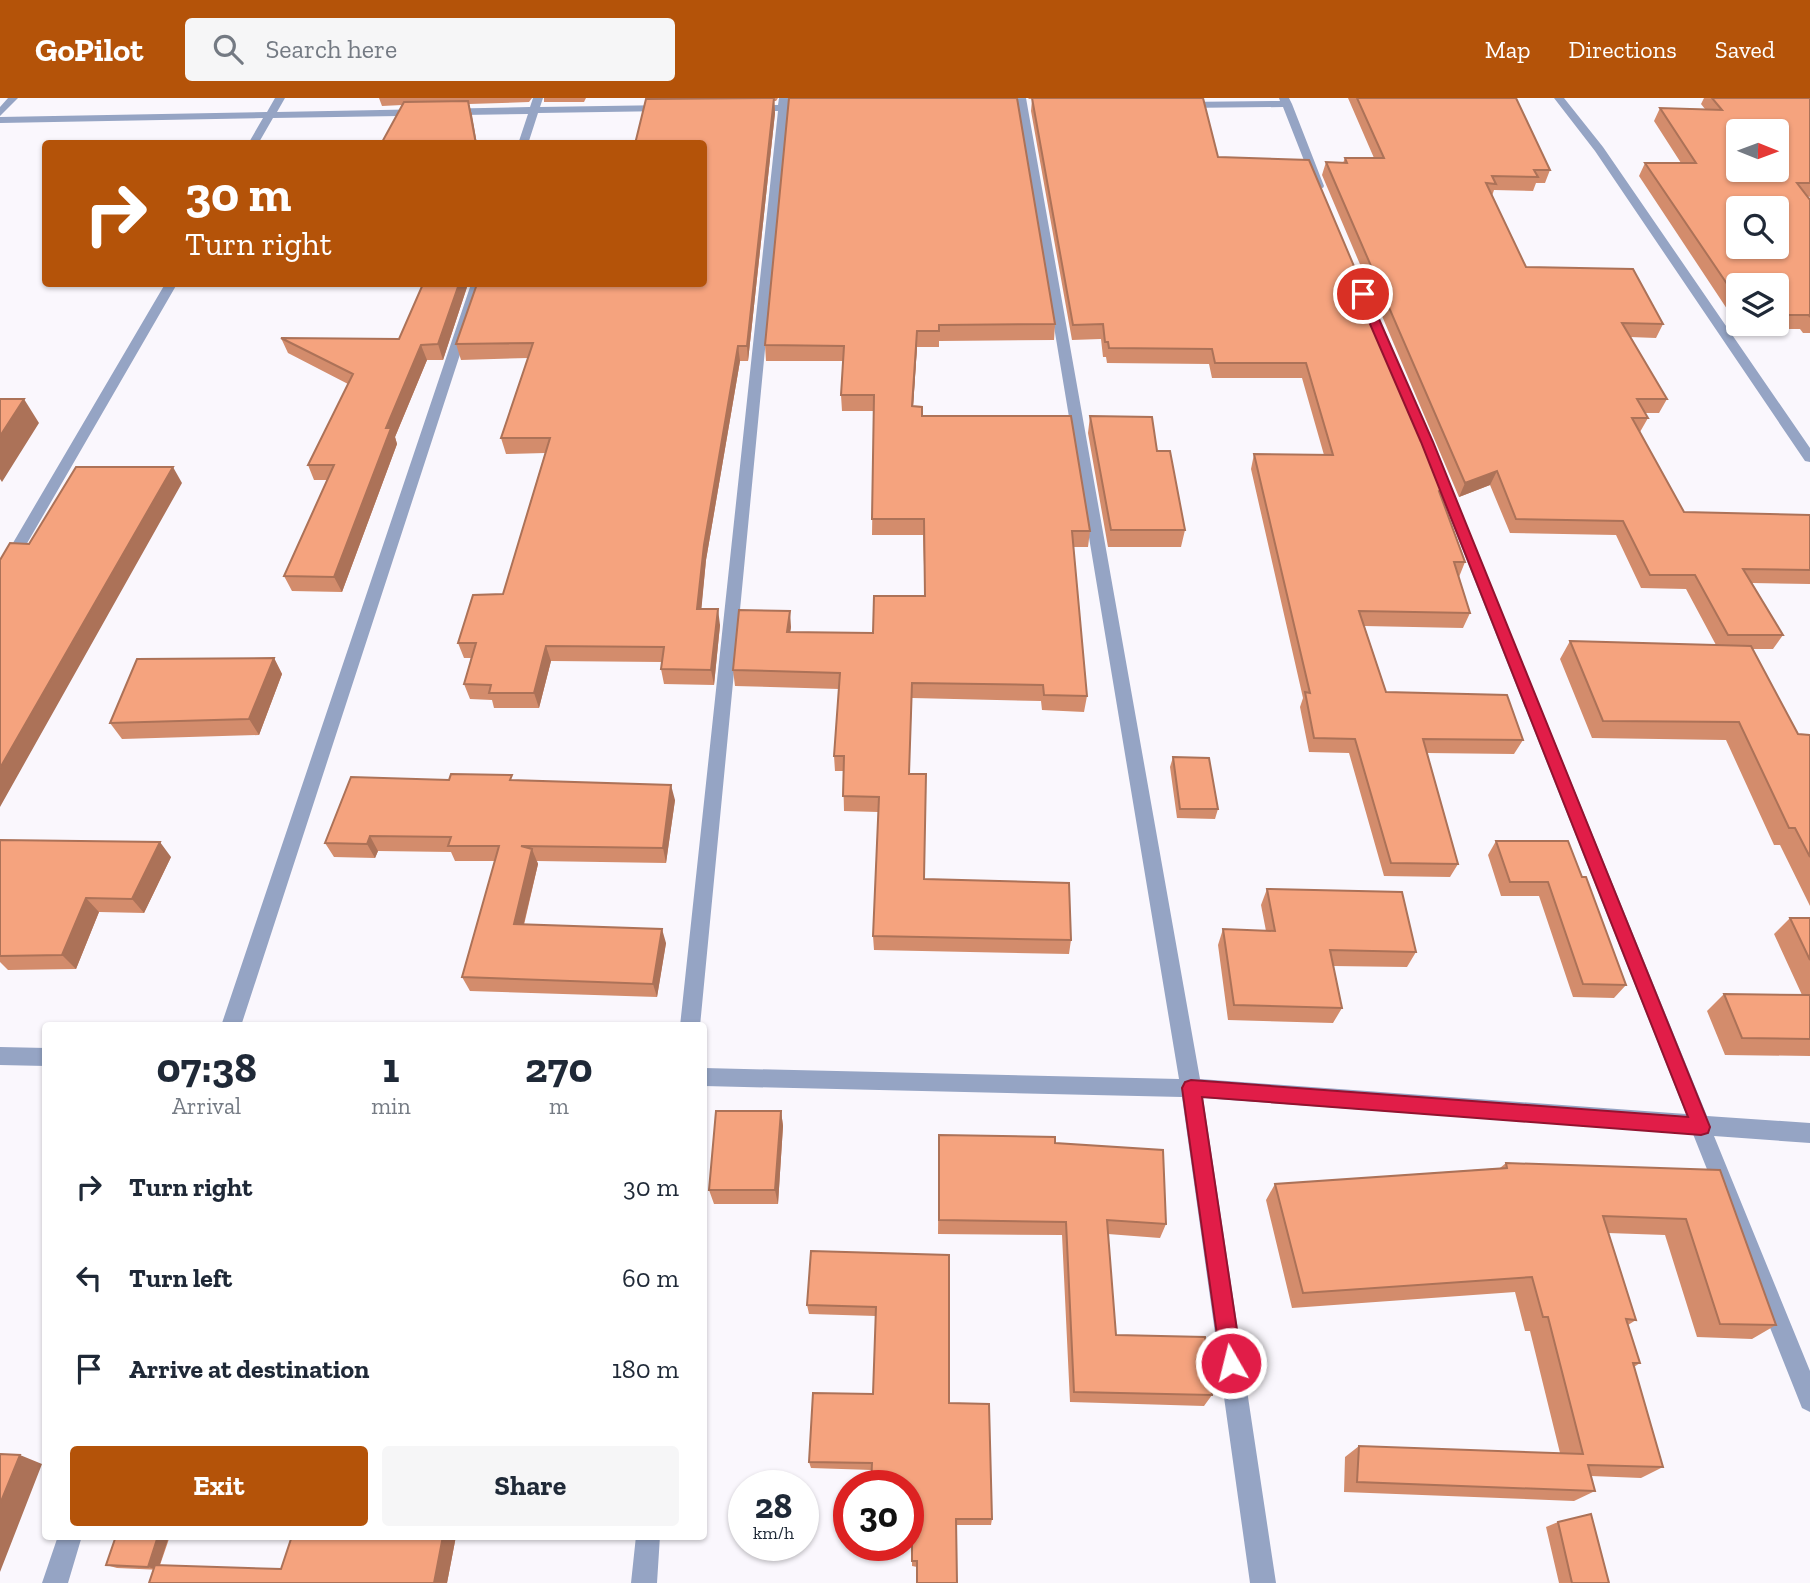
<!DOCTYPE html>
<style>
body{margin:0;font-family:"Zilla Slab",serif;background:#f6f6f7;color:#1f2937;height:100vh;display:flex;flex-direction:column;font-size:26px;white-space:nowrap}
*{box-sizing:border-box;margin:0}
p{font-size:23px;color:#747a83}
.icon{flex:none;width:38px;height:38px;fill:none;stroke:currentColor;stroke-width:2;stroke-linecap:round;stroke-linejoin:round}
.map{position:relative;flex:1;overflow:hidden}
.sheet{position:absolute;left:42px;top:924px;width:665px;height:518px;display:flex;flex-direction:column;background:#fff;border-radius:7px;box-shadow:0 2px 5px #0004}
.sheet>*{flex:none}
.guide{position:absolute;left:42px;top:42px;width:665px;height:147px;border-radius:7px;box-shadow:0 2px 5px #0004;background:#b45309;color:#fff;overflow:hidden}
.needle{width:46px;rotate:91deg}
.buttons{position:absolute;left:1726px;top:21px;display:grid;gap:14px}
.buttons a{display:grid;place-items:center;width:63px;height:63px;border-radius:7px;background:#fff;box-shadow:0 2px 5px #0004;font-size:35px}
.speed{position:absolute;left:728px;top:1372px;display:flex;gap:14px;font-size:35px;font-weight:700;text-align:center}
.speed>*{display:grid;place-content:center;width:91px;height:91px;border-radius:50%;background:#fff;box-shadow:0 2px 5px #0004;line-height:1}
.speed small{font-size:18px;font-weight:400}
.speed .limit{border:10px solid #d22;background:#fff;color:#111}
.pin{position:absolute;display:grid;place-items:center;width:60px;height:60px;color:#fff;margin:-30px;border:4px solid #fff;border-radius:50%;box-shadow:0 2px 7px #0007}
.me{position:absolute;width:77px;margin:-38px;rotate:352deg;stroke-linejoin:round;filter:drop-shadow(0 0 5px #0008)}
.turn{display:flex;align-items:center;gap:24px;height:147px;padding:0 28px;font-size:32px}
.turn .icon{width:91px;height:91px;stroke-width:2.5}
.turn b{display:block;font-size:49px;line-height:60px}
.eta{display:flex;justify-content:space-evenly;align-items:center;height:119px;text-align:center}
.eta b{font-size:42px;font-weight:700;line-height:49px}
.button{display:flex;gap:14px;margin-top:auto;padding:14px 28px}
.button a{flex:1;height:80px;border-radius:7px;background:#b45309;color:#fff;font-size:28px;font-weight:700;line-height:80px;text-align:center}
.button a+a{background:#f6f6f7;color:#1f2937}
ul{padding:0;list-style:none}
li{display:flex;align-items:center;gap:21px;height:91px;padding:0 28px}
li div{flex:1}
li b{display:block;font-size:26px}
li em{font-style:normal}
header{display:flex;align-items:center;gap:42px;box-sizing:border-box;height:98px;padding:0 35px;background:#b45309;color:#fff}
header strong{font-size:33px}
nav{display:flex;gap:38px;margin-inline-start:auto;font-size:24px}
.search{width:490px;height:63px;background:#f6f6f7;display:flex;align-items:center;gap:18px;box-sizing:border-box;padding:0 24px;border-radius:7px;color:#747a83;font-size:26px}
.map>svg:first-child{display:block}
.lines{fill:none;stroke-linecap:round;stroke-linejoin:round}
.minor{fill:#95a4c4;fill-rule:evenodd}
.wall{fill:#d38c6c}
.shaded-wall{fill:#ac7258}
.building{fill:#f5a37e;stroke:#ac7258;stroke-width:2;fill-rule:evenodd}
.route{fill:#e11d48;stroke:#92132f;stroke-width:2}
</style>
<header>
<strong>GoPilot</strong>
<div class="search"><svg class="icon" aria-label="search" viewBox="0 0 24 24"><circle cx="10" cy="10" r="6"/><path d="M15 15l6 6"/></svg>Search here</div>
<nav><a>Map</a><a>Directions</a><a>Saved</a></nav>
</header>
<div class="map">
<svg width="1810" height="1485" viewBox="0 0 1810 1485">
<rect width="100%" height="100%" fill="#faf7fd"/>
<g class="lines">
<!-- minor -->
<path class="minor" d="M 8,0 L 18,0 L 0,18 L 0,9 Z
M 275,0 L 285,0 L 277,14 L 530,9 L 533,0 L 543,0 L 540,9 L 668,7 L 673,10 L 668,13 L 538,15 L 528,46 L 518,46 L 528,16 L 273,20 L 258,46 L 248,46 L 263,20 L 0,25 L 0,19 L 267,14 Z
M 779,0 L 789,0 L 788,6 L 811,6 L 816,9 L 811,12 L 788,12 L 700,928 L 680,928 L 778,13 L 752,13 L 747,10 L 752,7 L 778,7 Z
M 1016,0 L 1026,0 L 1200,981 L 1686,1016 L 1431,372 L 1433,369 L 1443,369 L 1707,1018 L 1810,1025 L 1810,1045 L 1714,1038 L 1810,1273 L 1810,1314 L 1802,1310 L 1693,1036 L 1203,1000 L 1276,1485 L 1250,1485 L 1182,999 L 704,988 L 704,970 L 1179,981 Z
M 1279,0 L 1289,0 L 1292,6 L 1324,88 L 1323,90 L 1314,88 L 1283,9 L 1182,10 L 1177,7 L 1182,4 L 1280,3 Z
M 1554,0 L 1564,0 L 1603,49 L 1810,350 L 1810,364 L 1805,363 L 1595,53 Z
M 165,186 L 177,186 L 7,480 L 0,485 L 0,467 Z
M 471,186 L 483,186 L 241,928 L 221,928 Z
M 0,949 L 46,950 L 46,968 L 0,967 Z
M 58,1438 L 82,1438 L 68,1485 L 42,1485 Z
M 636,1438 L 660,1438 L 657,1485 L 631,1485 Z"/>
</g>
<!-- wall -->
<path class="wall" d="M 379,0 L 532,0 L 529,4 L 469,6 L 472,17 L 402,7 L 382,8 Z
M 544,0 L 586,0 L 584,4 L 544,4 Z
M 650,0 L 778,0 L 776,3 L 774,3 L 775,15 L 748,263 L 740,263 L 706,462 L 701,511 L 720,527 L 714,587 L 664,586 L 661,571 L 662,564 L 551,563 L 539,610 L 494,610 L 492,602 L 470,601 L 464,586 L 471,560 L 464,560 L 458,545 L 503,496 L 545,355 L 506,356 L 501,340 L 528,260 L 461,262 L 456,246 L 704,186 Z
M 789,0 L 1055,226 L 1054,242 L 939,243 L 939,249 L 917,249 L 913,309 L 922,318 L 1090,433 L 1088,449 L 1073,449 L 1087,598 L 1084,614 L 1042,612 L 1041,603 L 912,600 L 909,676 L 924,781 L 1071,842 L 1069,856 L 874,852 L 873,838 L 878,714 L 844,713 L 843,673 L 835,673 L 834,658 L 839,591 L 735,588 L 733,572 L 791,529 L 790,534 L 873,535 L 925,498 L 923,437 L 872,437 L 874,313 L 842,313 L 841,297 L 843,263 L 766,263 L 765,247 Z
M 1028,0 L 1203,0 L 1218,59 L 1443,402 L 1465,464 L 1459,479 L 1470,515 L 1463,530 L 1364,528 L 1386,594 L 1523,642 L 1514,656 L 1427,655 L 1458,766 L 1450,779 L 1384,778 L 1349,655 L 1309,654 L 1300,609 L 1303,600 L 1251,371 L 1254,356 L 1324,357 L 1302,280 L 1212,280 L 1209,266 L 1107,265 L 1106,259 L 1103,259 L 1101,241 L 1072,242 L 1031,13 L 1032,1 L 1029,1 Z
M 1348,0 L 1516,0 L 1550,72 L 1545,85 L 1536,85 L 1533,93 L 1494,92 L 1492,98 L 1526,169 L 1663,226 L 1656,240 L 1630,239 L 1667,301 L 1659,315 L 1645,315 L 1648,320 L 1640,334 L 1684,414 L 1810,417 L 1810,486 L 1752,485 L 1783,537 L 1773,551 L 1752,551 L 1798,636 L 1810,637 L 1810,808 L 1780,747 L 1774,747 L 1726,642 L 1592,640 L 1560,561 L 1570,543 L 1716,547 L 1686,491 L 1641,490 L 1616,437 L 1510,435 L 1490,387 L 1459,399 L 1322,77 L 1326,64 L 1343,65 L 1345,60 L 1374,60 Z
M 1704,0 L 1810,0 L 1810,99 L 1807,98 L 1810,102 L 1810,235 L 1803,235 L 1800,231 L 1775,231 L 1771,226 L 1776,226 L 1776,187 L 1738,187 L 1738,217 L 1731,217 L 1639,78 L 1645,65 L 1681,65 L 1654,23 L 1660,10 L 1705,11 L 1701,6 Z
M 423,186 L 468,186 L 443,262 L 427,262 L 395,339 L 397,346 L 342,494 L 292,493 L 284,478 L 327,382 L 314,382 L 308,367 L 348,286 L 288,255 L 281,240 L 399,241 Z
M 1090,318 L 1157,353 L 1185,432 L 1181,449 L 1108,449 L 1088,335 Z
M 274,560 L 282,576 L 259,637 L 122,641 L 110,625 Z
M 1173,659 L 1218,711 L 1215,721 L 1177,720 L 1170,669 Z
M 449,682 L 514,682 L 675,702 L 666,765 L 537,763 L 538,766 L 524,827 L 666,845 L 657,899 L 470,893 L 462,879 L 495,763 L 455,763 L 451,754 L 378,753 L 375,760 L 334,759 L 325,745 Z
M 0,742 L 171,759 L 144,815 L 99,814 L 76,871 L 8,872 L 0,864 Z
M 1496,743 L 1568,743 L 1626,887 L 1614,900 L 1573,899 L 1539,798 L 1501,798 L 1488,757 Z
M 1267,791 L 1416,854 L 1407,869 L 1333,868 L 1342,910 L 1333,925 L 1228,922 L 1218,847 L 1223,831 L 1266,833 L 1261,807 Z
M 1790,820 L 1810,820 L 1810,897 L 1802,897 L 1774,836 Z
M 1724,896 L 1810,897 L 1810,958 L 1725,957 L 1707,913 Z
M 781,1013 L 783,1028 L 778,1106 L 714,1106 L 709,1092 Z
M 939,1037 L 1055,1045 L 1166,1126 L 1160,1140 L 1108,1136 L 1116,1237 L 1212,1297 L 1204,1308 L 1070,1304 L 1062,1137 L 938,1136 Z
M 1506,1065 L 1720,1072 L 1776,1227 L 1752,1241 L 1697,1239 L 1665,1137 L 1608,1135 L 1636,1222 L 1628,1227 L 1640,1265 L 1634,1269 L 1663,1369 L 1641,1380 L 1591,1378 L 1595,1393 L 1574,1403 L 1344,1394 L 1345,1359 L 1359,1348 L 1560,1355 L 1530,1233 L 1525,1233 L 1515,1194 L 1292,1210 L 1266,1102 L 1275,1086 L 1500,1070 Z
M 949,1157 L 949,1305 L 992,1421 L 991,1427 L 956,1427 L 917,1469 L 912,1468 L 912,1434 L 908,1434 L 908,1388 L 872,1372 L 811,1370 L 809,1364 L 873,1296 L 876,1218 L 809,1216 L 807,1207 Z
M 1558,1424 L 1609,1485 L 1559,1485 L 1546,1429 Z
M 116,1438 L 170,1438 L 160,1467 L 281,1471 L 292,1438 L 456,1438 L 447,1485 L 117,1470 L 106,1467 Z"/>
<!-- shaded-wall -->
<path class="shaded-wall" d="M 774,0 L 775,15 L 748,263 L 747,248 Z
M 468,3 L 472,17 L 477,46 L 476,46 Z
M 459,186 L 468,186 L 443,262 L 438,246 Z
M 917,233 L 917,249 L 912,325 L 912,308 Z
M 421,247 L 427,262 L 395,339 L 397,346 L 342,494 L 334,479 L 386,330 Z
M 738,248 L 740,263 L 706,462 L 700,526 L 697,511 L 704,447 Z
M 24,301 L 39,325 L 2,384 L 0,381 L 0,338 Z
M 173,369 L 182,385 L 0,709 L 0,670 Z
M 1497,373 L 1490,387 L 1459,399 L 1465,385 Z
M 1448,390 L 1442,405 L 1439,393 Z
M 718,511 L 720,527 L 714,587 L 711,572 Z
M 790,513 L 791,529 L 788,549 L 787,534 Z
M 546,548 L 551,563 L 539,610 L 534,595 Z
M 274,560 L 282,576 L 259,637 L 249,621 Z
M 671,687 L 675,702 L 666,765 L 663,750 Z
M 370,738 L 378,753 L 375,760 L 367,746 Z
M 160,744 L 171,759 L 144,815 L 132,801 Z
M 532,751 L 538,766 L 520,841 L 514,826 Z
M 86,800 L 99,814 L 76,871 L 62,857 Z
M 662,831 L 666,845 L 657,899 L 653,886 Z
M 781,1013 L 783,1028 L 778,1106 L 775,1092 Z
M 20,1357 L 42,1366 L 0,1474 L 0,1406 Z
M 158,1438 L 169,1438 L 158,1472 L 148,1469 Z
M 443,1438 L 456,1438 L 447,1485 L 434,1485 Z"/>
<!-- building -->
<path class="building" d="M 774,0 L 747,248 L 738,248 L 704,447 L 697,511 L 718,511 L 711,572 L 661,571 L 664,549 L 546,548 L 534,595 L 489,595 L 491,587 L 464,586 L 476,545 L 458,545 L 473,497 L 503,496 L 550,340 L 501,340 L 533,245 L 456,246 L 477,186 L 704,186 L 704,46 L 635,46 L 646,1 Z
M 789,0 L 1017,0 L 1055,226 L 939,227 L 939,233 L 917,233 L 912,308 L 922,309 L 922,318 L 1071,318 L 1090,433 L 1072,433 L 1087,598 L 1044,597 L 1043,587 L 912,585 L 909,676 L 926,676 L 924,781 L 1069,785 L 1071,842 L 873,838 L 879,699 L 843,698 L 844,658 L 834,658 L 840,575 L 733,572 L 739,512 L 790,513 L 787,534 L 873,535 L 874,498 L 925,498 L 924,421 L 872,421 L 874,297 L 841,297 L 844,248 L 765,247 Z
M 1032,0 L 1203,0 L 1218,59 L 1309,62 L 1448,390 L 1439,393 L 1465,464 L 1454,464 L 1470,515 L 1359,513 L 1386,594 L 1507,597 L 1523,642 L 1423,641 L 1458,766 L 1391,765 L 1355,641 L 1314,640 L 1305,594 L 1310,595 L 1254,356 L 1333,357 L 1306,265 L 1215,265 L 1212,251 L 1109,250 L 1108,244 L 1105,244 L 1103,226 L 1073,227 Z
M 1357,0 L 1516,0 L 1550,72 L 1534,72 L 1538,79 L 1492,78 L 1496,86 L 1486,85 L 1526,169 L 1633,171 L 1663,226 L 1622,225 L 1667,301 L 1637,301 L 1648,320 L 1632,320 L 1684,414 L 1810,417 L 1810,472 L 1743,471 L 1783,537 L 1728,537 L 1695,477 L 1650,477 L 1623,423 L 1516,421 L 1497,373 L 1465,385 L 1326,64 L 1347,65 L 1345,60 L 1384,60 Z
M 1712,0 L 1810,0 L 1810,85 L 1797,85 L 1810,102 L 1810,219 L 1809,217 L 1782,217 L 1776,208 L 1776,187 L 1738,187 L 1738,202 L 1645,65 L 1696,65 L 1660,10 L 1722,12 ZM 1738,33 L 1776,33 L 1776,72 L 1738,72 ZM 1738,110 L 1776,110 L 1776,149 L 1738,149 Z
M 468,3 L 476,46 L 381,46 L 404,4 Z
M 423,186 L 459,186 L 438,246 L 421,247 L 386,330 L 391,330 L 334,479 L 284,478 L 334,367 L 308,367 L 353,276 L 281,240 L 399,241 Z
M 0,301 L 24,301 L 0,338 Z
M 1090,318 L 1152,319 L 1157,353 L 1170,353 L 1185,432 L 1111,432 Z
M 76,369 L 173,369 L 0,670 L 0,462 L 10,445 L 29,446 Z
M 1570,543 L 1751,548 L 1798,636 L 1810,637 L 1810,759 L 1795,730 L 1789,730 L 1739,624 L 1603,623 Z
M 274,560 L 249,621 L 110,625 L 137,561 Z
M 1173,659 L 1209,660 L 1218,711 L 1180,711 Z
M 451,676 L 512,677 L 510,682 L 671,687 L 663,750 L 521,748 L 532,751 L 514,826 L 662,831 L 653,886 L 462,879 L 499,748 L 448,748 L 451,739 L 370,738 L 367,746 L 325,745 L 351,679 L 449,682 Z
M 0,742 L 160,744 L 132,801 L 86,800 L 62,857 L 0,858 Z
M 1496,743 L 1568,743 L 1582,779 L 1586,779 L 1626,887 L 1583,886 L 1548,784 L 1510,784 Z
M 1267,791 L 1402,794 L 1416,854 L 1330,852 L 1342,910 L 1234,907 L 1223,831 L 1275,833 Z
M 1790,820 L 1810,820 L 1810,862 Z
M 1724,896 L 1810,897 L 1810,941 L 1742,940 Z
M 716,1013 L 781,1013 L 775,1092 L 709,1092 Z
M 939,1037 L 1055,1039 L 1055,1045 L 1163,1052 L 1166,1126 L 1107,1122 L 1116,1237 L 1205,1239 L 1212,1297 L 1074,1294 L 1066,1124 L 939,1122 Z
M 1506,1065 L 1720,1072 L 1776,1227 L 1720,1226 L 1686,1121 L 1603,1118 L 1636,1222 L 1626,1221 L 1640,1265 L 1633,1265 L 1663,1369 L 1588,1367 L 1595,1393 L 1357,1384 L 1359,1348 L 1583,1356 L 1548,1219 L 1543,1219 L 1532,1179 L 1303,1195 L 1275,1086 L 1507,1070 Z
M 811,1153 L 949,1157 L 949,1305 L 989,1306 L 992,1421 L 956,1421 L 957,1485 L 917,1485 L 917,1463 L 912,1463 L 912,1428 L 908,1428 L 908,1388 L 871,1388 L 872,1365 L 809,1364 L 813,1295 L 873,1296 L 876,1209 L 807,1207 Z
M 0,1356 L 20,1357 L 0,1406 Z
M 1591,1416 L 1609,1485 L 1572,1485 L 1558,1424 Z
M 116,1438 L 158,1438 L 148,1469 L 106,1467 Z
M 292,1438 L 443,1438 L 434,1485 L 149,1485 L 155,1467 L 281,1471 Z"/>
<!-- route -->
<path class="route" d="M 1363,193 L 1368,196 L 1433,344 L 1710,1029 L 1708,1035 L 1701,1037 L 1202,999 L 1242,1265 L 1239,1272 L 1231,1275 L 1224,1272 L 1221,1265 L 1182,990 L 1185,984 L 1191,982 L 1688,1019 L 1421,344 L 1357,196 Z"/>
</svg>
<div class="buttons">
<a><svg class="needle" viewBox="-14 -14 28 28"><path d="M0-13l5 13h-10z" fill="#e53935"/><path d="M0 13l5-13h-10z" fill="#747a83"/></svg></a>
<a><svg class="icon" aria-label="search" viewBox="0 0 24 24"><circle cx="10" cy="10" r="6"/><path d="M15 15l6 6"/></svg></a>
<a><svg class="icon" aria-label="layers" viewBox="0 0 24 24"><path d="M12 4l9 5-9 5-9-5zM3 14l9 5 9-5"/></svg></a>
</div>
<div class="speed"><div>28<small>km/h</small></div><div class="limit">30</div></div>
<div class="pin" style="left:1363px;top:196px;background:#d93025"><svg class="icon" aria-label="arrive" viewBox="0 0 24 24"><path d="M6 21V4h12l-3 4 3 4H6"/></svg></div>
<svg class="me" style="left:1231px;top:1265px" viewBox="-20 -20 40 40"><circle r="17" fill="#e11d48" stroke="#fff" stroke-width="3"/><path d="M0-11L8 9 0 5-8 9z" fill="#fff"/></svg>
<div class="guide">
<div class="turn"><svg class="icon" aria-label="right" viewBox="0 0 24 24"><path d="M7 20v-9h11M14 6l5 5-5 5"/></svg><div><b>30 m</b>Turn right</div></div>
</div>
<section class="sheet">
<div class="eta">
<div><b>07:38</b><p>Arrival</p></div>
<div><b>1</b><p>min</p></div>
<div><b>270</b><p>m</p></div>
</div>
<ul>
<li><svg class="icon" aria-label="right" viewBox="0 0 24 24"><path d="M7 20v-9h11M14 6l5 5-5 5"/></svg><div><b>Turn right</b></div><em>30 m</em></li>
<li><svg class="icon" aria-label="left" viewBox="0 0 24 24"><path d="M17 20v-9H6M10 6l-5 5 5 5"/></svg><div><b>Turn left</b></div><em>60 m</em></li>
<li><svg class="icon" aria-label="arrive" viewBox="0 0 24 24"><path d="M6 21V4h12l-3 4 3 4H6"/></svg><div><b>Arrive at destination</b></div><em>180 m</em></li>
</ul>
<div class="button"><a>Exit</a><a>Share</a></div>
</section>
</div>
